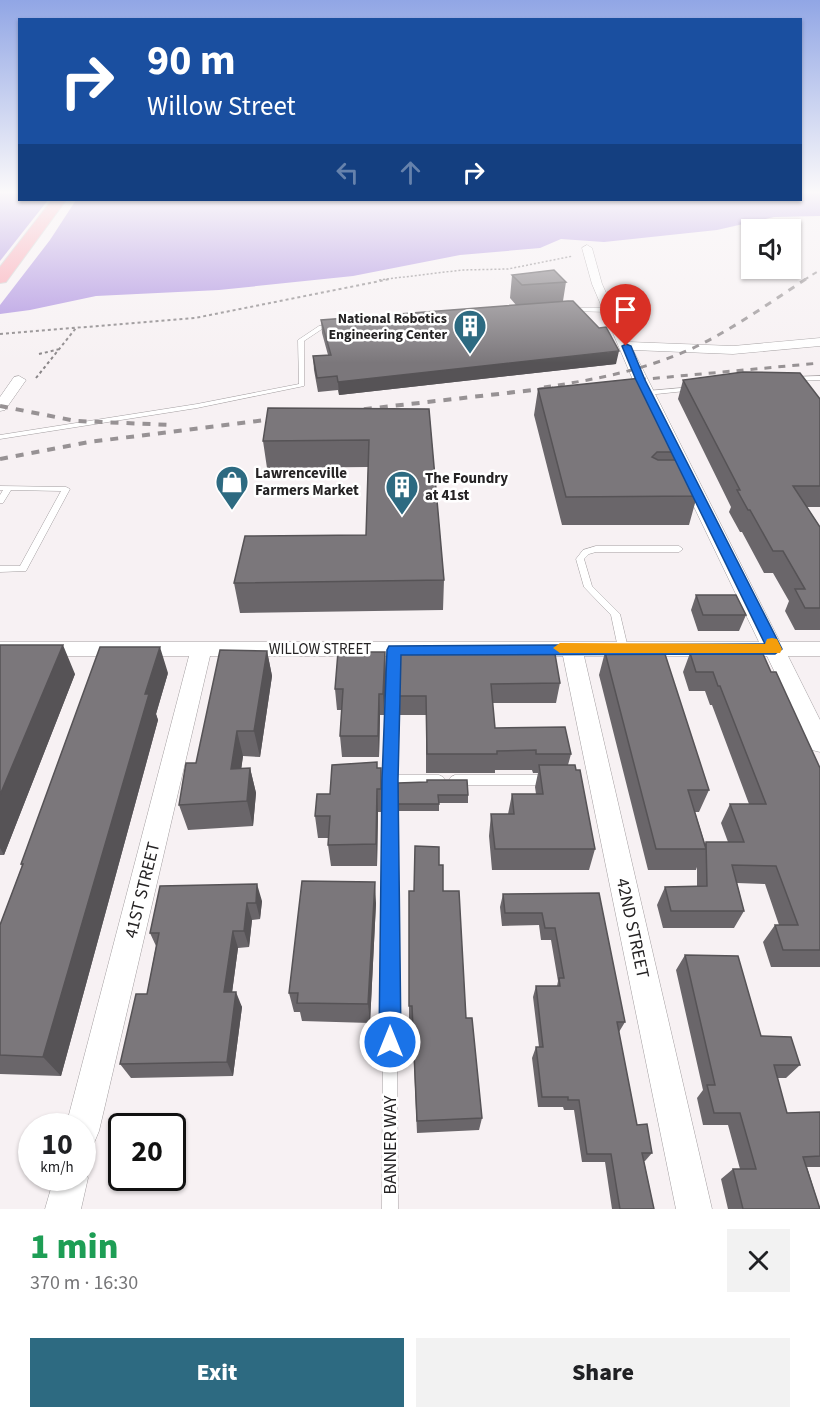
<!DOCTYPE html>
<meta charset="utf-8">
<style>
body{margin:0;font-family:"Source Sans 3",sans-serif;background:#f2f2f2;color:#202124;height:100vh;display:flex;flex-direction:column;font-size:22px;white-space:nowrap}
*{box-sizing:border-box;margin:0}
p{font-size:20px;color:#757577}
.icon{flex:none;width:33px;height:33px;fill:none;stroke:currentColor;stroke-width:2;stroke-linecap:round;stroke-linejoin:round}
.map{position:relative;height:1209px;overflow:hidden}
.panel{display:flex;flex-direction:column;background:#fff;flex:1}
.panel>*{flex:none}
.guide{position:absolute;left:18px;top:18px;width:784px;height:183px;border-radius:0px;box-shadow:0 2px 4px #0004;background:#1a4fa0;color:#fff;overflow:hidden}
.controls{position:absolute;left:741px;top:219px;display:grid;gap:12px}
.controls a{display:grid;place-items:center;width:60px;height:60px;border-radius:0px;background:#fff;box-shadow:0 2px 4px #0004;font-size:30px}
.speed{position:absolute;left:18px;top:1113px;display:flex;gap:12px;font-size:30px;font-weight:700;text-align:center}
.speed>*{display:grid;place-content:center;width:78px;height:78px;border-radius:50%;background:#fff;box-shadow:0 2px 4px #0004;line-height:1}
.speed small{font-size:15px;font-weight:400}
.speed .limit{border:3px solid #111;border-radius:9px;background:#fff;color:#111}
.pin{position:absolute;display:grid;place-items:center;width:51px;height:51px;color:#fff;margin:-62px -26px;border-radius:50% 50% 50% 0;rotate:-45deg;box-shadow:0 0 6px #0007}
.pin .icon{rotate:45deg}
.me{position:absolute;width:66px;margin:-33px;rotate:0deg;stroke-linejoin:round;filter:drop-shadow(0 0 4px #0008)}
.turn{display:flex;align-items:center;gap:21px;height:126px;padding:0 30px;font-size:27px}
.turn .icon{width:78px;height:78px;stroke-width:2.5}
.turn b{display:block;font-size:42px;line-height:51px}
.lanes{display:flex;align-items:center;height:57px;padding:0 30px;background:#0003;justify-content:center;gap:30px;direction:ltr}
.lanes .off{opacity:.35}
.round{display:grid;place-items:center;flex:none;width:63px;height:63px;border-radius:0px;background:#f2f2f2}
.overview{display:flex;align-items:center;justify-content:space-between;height:102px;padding:0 30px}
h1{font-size:36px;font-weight:800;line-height:45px;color:#1e9e55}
.primary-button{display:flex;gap:12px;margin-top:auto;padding:12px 30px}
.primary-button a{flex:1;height:69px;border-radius:0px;background:#2d6a81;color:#fff;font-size:24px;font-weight:800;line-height:69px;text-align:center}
.primary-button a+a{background:#f2f2f2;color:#202124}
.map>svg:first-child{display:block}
.water{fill:#ae92e0}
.pier{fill:#f7f1f3}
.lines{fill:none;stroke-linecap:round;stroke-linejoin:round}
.lane-casing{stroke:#a39ea0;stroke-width:1}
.street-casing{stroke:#a39ea0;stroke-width:1}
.primary-casing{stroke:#cfcfcf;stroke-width:2}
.path-far1{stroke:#888486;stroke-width:1.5;stroke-dasharray:2 2;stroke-linecap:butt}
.path{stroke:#888486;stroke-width:2;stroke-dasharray:3 3;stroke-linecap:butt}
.lane{fill:#fff;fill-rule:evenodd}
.street{fill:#fff;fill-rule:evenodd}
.primary{fill:#faa3af;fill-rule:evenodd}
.rail-far2{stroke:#979294;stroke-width:2;stroke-dasharray:5 5;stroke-linecap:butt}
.rail-far1{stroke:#979294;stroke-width:3;stroke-dasharray:7 7;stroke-linecap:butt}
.rail{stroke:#979294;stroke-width:4;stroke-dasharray:8 8;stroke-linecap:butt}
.wall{fill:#6a666a}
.shaded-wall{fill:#565356}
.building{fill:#7b777b;stroke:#565356;stroke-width:1.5}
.route{fill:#1a73e8;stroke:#114b97;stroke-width:1.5}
.slow{fill:#f59e0b}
.labels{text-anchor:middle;stroke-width:5;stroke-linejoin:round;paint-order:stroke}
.far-poi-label{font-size:14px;font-weight:bold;fill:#252324;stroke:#fff;text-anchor:end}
.poi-label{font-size:15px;font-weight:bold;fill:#252324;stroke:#fff;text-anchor:start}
.street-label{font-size:15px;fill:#252324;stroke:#fff}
.near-street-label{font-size:18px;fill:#252324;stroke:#fff}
</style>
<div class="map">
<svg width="820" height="1209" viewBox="0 0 820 1209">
<rect width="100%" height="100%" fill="#f7f1f3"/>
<!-- water -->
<path class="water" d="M 0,193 L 19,193 L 20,200 L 801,200 L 801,193 L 820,193 L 820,216 L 774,217 L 717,230 L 604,242 L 561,239 L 540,248 L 460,255 L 353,276 L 219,290 L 96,296 L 30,310 L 0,314 Z"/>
<!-- pier -->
<path class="pier" d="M 48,200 L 76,200 L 50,240 L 0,305 L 0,261 Z"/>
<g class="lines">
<!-- lane casing -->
<g class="lane-casing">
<path id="lane" d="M 567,308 L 609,308 L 612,310 L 609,312 L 569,311 L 567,310 Z
M 334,324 L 337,326 L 336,327 L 322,329 L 304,341 L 304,386 L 197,408 L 0,439 L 0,435 L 197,404 L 299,384 L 298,340 L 319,326 Z
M 820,376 L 820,380 L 793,381 L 790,379 L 793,377 Z
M 693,387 L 696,389 L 695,390 L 647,395 L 644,393 L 647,391 Z
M 0,486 L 66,487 L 70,489 L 26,571 L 0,572 L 0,566 L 20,566 L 61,491 L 11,490 L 3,503 L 0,503 L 0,495 L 3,490 L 0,490 Z
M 596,546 L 679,546 L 683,549 L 679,552 L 596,552 L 589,554 L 584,559 L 592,586 L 620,614 L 628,648 L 626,650 L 620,650 L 618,648 L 611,615 L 584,587 L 576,559 L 583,550 Z
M 394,647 L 397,648 L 399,650 L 396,775 L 439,775 L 443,777 L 445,780 L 443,783 L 439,785 L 396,785 L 398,1209 L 382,1209 L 384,780 L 389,650 L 391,648 Z
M 455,775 L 547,775 L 551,777 L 553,780 L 551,783 L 547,785 L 455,785 L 451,783 L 449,780 L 451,777 Z"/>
</g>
<!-- street casing -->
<g class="street-casing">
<path id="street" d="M 587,245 L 592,248 L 602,284 L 629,342 L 733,346 L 820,338 L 820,346 L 733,354 L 633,350 L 780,642 L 820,642 L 820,656 L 788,656 L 820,720 L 820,752 L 812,750 L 767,656 L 584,656 L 712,1209 L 676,1209 L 563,656 L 210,656 L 99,1131 L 94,1143 L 82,1148 L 82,1126 L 66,1126 L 189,656 L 0,656 L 0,642 L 759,642 L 633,380 L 592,284 L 582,248 Z
M 19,376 L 26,380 L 5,410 L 0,411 L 0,397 L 14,377 Z
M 82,1165 L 88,1178 L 81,1209 L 45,1209 L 54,1178 L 82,1178 Z"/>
</g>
<!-- primary casing -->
<g class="primary-casing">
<path id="primary" d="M 52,200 L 66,200 L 6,282 L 0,283 L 0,267 Z"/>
</g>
<!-- path-far1 -->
<path class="path-far1" d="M 379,280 L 462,270 L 508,269 L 573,256"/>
<!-- path -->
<path class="path" d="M 0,334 L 195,318 L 390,279
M 39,354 L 60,349
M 36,378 L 76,328"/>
<!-- lane -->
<use href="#lane" class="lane"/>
<!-- street -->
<use href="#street" class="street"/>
<!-- primary -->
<use href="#primary" class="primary"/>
<!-- rail-far2 -->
<path class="rail-far2" d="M 804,280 L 820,270"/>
<!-- rail-far1 -->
<path class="rail-far1" d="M 625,381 L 820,363
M 544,387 C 595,380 644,370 691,349 C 732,330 769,303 806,279
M 538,390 L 553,388"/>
<!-- rail -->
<path class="rail" d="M 0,406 L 76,421 L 172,425
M 348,411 L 551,388
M 0,459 L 89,442 L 282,418"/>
</g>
<!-- wall -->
<path class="wall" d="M 512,275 L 566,282 L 563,301 L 616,364 L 339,395 L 338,390 L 318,392 L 314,370 L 313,356 L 328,355 L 322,333 L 321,320 L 516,305 L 510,298 Z
M 683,380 L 820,399 L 820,507 L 807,507 L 820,527 L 820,630 L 795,630 L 785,611 L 789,601 L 773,573 L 764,573 L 742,532 L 740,532 L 729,512 L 731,507 L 678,399 Z
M 538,389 L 676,452 L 674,460 L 697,496 L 689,525 L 562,525 L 534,415 Z
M 429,409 L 444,580 L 443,610 L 240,613 L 234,583 L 366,535 L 368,467 L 267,468 L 263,441 Z
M 696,595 L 746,615 L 739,631 L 698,631 L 691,610 Z
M 0,645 L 75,674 L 4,855 L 0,855 Z
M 267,651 L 272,676 L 260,757 L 243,756 L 241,769 L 250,768 L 256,793 L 253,826 L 188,830 L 179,805 L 196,763 Z
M 385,652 L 386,674 L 384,715 L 380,715 L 379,757 L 342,757 L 340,736 L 342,710 L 337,710 L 335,689 Z
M 605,652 L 709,790 L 699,812 L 695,812 L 705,844 L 706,842 L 728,842 L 721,823 L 730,804 L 749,804 L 712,705 L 710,705 L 705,691 L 689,691 L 683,672 L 690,653 L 771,672 L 820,768 L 820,967 L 771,967 L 763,942 L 775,925 L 779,925 L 765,884 L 737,883 L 744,911 L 734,928 L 663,928 L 657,905 L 665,887 L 697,886 L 697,867 L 696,870 L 648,870 L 599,675 Z
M 400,654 L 560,683 L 556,703 L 492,703 L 495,728 L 571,754 L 568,765 L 595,849 L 589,870 L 492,870 L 489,836 L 491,814 L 508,814 L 512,794 L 536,794 L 535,787 L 538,773 L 533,773 L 532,770 L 495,770 L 495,773 L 426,773 L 426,715 L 400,715 Z
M 168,673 L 156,714 L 158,720 L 61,1076 L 0,1074 L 0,925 L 22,866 L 21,864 Z
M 378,768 L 381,768 L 382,812 L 378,812 L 377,866 L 331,866 L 328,845 L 329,838 L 318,838 L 315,816 L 330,794 Z
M 398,783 L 468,795 L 468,803 L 439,803 L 439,811 L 398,811 Z
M 439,865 L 482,1118 L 479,1130 L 417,1133 L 412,1021 L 409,1021 L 409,891 L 414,891 Z
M 160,886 L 262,901 L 260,919 L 252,920 L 249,947 L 238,948 L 232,992 L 242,1007 L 233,1076 L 131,1078 L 120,1064 L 147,994 L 156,946 L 150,933 Z
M 599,893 L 625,1022 L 619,1032 L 637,1125 L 652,1153 L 645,1161 L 644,1161 L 654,1209 L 612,1209 L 605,1162 L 582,1162 L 574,1110 L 564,1110 L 563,1107 L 538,1107 L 532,1058 L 536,1047 L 539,1047 L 533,997 L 536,986 L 557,986 L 558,981 L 551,940 L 541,940 L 539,925 L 502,926 L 500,907 L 503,894 Z
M 376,903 L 370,1023 L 302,1021 L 300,1012 L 294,1012 L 289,993 Z
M 685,955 L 761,1036 L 800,1065 L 786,1078 L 777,1078 L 787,1113 L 820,1112 L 820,1167 L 807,1167 L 820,1209 L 728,1209 L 721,1179 L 733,1169 L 740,1169 L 728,1125 L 703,1125 L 697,1098 L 703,1090 L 676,970 Z"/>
<!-- shaded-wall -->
<path class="shaded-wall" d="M 619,351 L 616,364 L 339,395 L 338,382 Z
M 63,645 L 75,674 L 4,855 L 0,848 L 0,795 Z
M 160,647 L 168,673 L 156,714 L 158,720 L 61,1076 L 43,1057 L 145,694 Z
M 267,651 L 272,676 L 260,757 L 254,731 Z
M 385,652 L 386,674 L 384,715 L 383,694 Z
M 379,694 L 380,715 L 379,757 L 378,736 Z
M 237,731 L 243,756 L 238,794 L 231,769 Z
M 250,768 L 256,793 L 253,826 L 247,801 Z
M 381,768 L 382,790 L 382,812 L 381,789 Z
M 377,789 L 378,812 L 377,866 L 376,844 Z
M 375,882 L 376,903 L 370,1023 L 368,1004 Z
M 257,884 L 262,901 L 260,919 L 256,903 Z
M 247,903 L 252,920 L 249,947 L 244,931 Z
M 233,931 L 238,948 L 230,1008 L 224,992 Z
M 236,992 L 242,1007 L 233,1076 L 227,1062 Z"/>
<!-- building -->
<path class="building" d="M 554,270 L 566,282 L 522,285 L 512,275 Z
M 568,301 L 573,301 L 599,328 L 606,327 L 619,351 L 338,382 L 337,376 L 317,378 L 313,356 L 331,355 L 321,320 Z
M 743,372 L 800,373 L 820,399 L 820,486 L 793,486 L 820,527 L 820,608 L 805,608 L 795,589 L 805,589 L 783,551 L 773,551 L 750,510 L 748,510 L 737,490 L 740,490 L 683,380 Z
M 641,378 L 676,452 L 657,452 L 652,457 L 658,460 L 680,460 L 697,496 L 566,497 L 538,389 Z
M 268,408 L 429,409 L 444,580 L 234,583 L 245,536 L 366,535 L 369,440 L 263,441 Z
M 696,595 L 736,595 L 746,615 L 703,615 Z
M 0,645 L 63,645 L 0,795 Z
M 100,647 L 160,647 L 145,694 L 149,694 L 43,1057 L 0,1055 L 0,925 L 23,864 L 21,864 Z
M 220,650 L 267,651 L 254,731 L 237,731 L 231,769 L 250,768 L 247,801 L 179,805 L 186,763 L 196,763 Z
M 664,651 L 709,790 L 688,790 L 706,849 L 656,849 L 605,652 Z
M 338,652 L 385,652 L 383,694 L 379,694 L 378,736 L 340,736 L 343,689 L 335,689 Z
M 690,653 L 763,654 L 771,672 L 776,672 L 820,768 L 820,950 L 783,950 L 775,925 L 798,925 L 776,866 L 732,865 L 744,911 L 671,911 L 665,887 L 707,886 L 706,842 L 744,842 L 730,804 L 766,804 L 720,686 L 718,686 L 713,672 L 696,672 Z
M 400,654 L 555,654 L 560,683 L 491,684 L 495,728 L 565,727 L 571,754 L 536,754 L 536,750 L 497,751 L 497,754 L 427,754 L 426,696 L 399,696 Z
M 377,762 L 377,768 L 381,768 L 381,789 L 377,789 L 376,844 L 328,845 L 330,816 L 315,816 L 317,794 L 330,794 L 332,765 Z
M 539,765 L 575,765 L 576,770 L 580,770 L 595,849 L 495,849 L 491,814 L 514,814 L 512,794 L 543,794 Z
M 427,780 L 467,780 L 468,795 L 438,795 L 439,804 L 398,804 L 398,783 L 427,782 Z
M 415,846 L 439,847 L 439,865 L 443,865 L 443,891 L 459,891 L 466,1018 L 472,1018 L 482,1118 L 417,1121 L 412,1006 L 409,1006 L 409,891 L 414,891 Z
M 302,881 L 375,882 L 368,1004 L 297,1003 L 298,993 L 289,993 Z
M 257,884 L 256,903 L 247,903 L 244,931 L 233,931 L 224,992 L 236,992 L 227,1062 L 120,1064 L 136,994 L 147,994 L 159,933 L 150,933 L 160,886 Z
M 599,893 L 625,1022 L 617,1022 L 637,1125 L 647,1124 L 652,1153 L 642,1153 L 654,1209 L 620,1209 L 611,1154 L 587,1154 L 579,1100 L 568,1100 L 568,1097 L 542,1097 L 536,1047 L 543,1047 L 536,986 L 560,986 L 559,978 L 564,978 L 555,928 L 545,928 L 542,913 L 505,913 L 503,894 Z
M 685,955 L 738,956 L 761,1036 L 791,1037 L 800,1065 L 774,1065 L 787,1113 L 820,1112 L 820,1156 L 803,1157 L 820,1209 L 743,1209 L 733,1169 L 756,1169 L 740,1113 L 714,1113 L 707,1085 L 715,1085 Z"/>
<!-- sky -->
<linearGradient id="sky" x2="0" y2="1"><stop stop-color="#91a6e5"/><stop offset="0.53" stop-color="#fbf9fa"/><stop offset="1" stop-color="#fbf9fa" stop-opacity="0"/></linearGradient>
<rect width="820" height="363" fill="url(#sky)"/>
<!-- route -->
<path class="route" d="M 626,344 L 631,346 L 645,380 L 782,649 L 775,654 L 401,655 L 398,780 L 401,1042 L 397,1050 L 390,1053 L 382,1050 L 379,1042 L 382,780 L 387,650 L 389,646 L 765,644 L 636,380 L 622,346 Z"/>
<!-- slow -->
<path class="slow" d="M 772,638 L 777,639 L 782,649 L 780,653 L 560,653 L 553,648 L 560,643 L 765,644 L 767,639 Z"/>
<!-- icons -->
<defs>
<g id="building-pin" transform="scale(1.725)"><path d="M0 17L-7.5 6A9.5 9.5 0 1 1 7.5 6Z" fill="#2d6a81" stroke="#fff"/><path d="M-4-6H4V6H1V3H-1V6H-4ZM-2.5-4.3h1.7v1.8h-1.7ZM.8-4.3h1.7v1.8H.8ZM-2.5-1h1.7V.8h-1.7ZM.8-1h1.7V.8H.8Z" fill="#fff"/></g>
<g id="shop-pin" transform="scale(1.725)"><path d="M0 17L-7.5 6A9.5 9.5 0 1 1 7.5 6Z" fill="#2d6a81" stroke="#fff"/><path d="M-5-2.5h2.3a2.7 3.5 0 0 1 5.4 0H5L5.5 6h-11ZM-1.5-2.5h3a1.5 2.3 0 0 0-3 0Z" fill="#fff"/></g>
</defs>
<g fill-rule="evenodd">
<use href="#building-pin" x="470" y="326"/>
<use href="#shop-pin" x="232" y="482"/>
<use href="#building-pin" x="402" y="487"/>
</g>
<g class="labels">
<!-- far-poi labels -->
<g class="far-poi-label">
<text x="447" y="323">National Robotics<tspan x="447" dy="16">Engineering Center</tspan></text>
</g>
<!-- poi labels -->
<g class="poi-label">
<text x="255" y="478">Lawrenceville<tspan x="255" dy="17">Farmers Market</tspan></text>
<text x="425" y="483">The Foundry<tspan x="425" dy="17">at 41st</tspan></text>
</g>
<!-- street labels -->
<g class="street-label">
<text x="320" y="654">WILLOW STREET</text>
</g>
<!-- near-street labels -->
<g class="near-street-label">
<text transform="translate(142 890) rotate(-76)" y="6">41ST STREET</text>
<text transform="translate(633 928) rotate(78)" y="6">42ND STREET</text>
<text transform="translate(390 1145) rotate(-90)" y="6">BANNER WAY</text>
</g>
</g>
</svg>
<div class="controls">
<a><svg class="icon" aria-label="sound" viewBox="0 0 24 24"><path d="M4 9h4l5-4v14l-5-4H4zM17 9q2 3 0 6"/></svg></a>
</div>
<div class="speed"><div>10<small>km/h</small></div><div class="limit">20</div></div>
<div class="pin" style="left:626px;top:346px;background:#d93025"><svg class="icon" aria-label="arrive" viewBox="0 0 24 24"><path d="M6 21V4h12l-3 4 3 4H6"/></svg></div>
<svg class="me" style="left:390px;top:1042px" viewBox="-20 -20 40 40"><circle r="17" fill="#1a73e8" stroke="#fff" stroke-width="3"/><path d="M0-11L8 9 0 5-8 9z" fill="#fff"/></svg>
<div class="guide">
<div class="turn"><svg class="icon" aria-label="right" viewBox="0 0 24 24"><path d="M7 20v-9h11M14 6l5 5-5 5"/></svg><div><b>90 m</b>Willow Street</div></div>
<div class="lanes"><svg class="icon off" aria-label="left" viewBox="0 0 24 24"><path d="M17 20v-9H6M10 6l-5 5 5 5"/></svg><svg class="icon off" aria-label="ahead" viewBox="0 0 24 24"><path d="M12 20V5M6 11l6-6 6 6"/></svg><svg class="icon" aria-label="right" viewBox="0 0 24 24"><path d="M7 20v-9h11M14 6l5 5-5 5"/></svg></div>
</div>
</div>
<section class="panel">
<div class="overview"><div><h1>1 min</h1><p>370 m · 16:30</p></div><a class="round"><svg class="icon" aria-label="close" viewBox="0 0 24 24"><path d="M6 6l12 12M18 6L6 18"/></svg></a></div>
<div class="primary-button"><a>Exit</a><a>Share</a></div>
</section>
